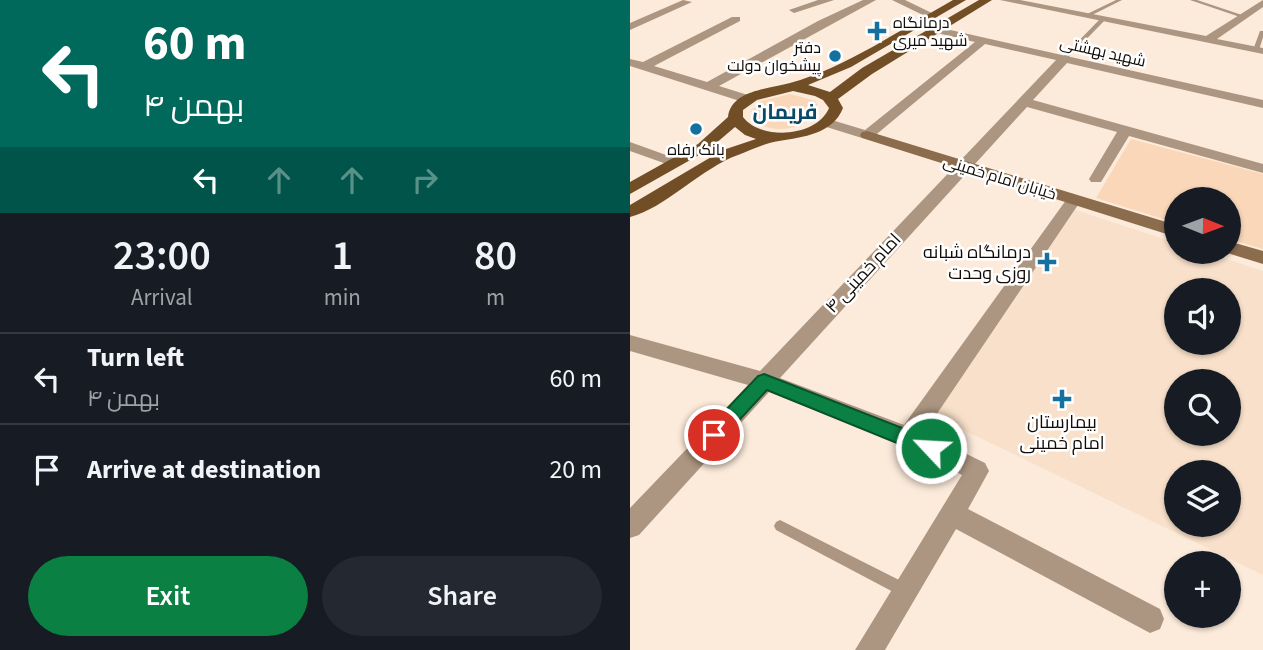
<!DOCTYPE html>
<meta charset="utf-8">
<style>
body{margin:0;font-family:"Source Sans 3",Cairo,sans-serif;background:#242831;color:#f1f3f6;height:100vh;display:flex;flex-direction:column;font-size:26px;white-space:nowrap}
*{box-sizing:border-box;margin:0}
p{font-size:23px;color:#9ea1a6}
.icon{flex:none;width:38px;height:38px;fill:none;stroke:currentColor;stroke-width:2;stroke-linecap:round;stroke-linejoin:round}
.map{position:relative;flex:1;overflow:hidden}
.panel{display:flex;flex-direction:column;background:#171b24;width:630px}
.panel>*{flex:none}
.banner{background:#00695c;color:#fff;overflow:hidden}
.needle{width:46px;rotate:91deg}
.buttons{position:absolute;left:534px;top:187px;display:grid;gap:14px}
.buttons a{display:grid;place-items:center;width:77px;height:77px;border-radius:50%;background:#171b24;box-shadow:0 2px 5px #0004;font-size:35px}
.pin{position:absolute;display:grid;place-items:center;width:60px;height:60px;color:#fff;margin:-30px;border:4px solid #fff;border-radius:50%;box-shadow:0 2px 7px #0007}
.me{position:absolute;width:77px;margin:-38px;rotate:295deg;stroke-linejoin:round;filter:drop-shadow(0 0 5px #0008)}
.turn{display:flex;align-items:center;gap:24px;height:147px;padding:0 28px;font-size:32px}
.turn .icon{width:91px;height:91px;stroke-width:2.5}
.turn b{display:block;font-size:49px;line-height:60px}
.lanes{display:flex;align-items:center;height:66px;padding:0 28px;background:#0003;justify-content:center;gap:35px;direction:ltr}
.lanes .off{opacity:.35}
.eta{display:flex;justify-content:space-evenly;align-items:center;height:119px;text-align:center}
.eta b{font-size:42px;font-weight:600;line-height:49px}
.button{display:flex;gap:14px;margin-top:auto;padding:14px 28px}
.button a{flex:1;height:80px;border-radius:42px;background:#0b8043;color:#fff;font-size:28px;font-weight:600;line-height:80px;text-align:center}
.button a+a{background:#242831;color:#f1f3f6}
ul{padding:0;list-style:none}
li{display:flex;align-items:center;gap:21px;height:91px;padding:0 28px;border-top:2px solid #363941}
li div{flex:1}
li b{display:block;font-size:26px}
li em{font-style:normal}
main{display:flex;flex:1;min-height:0}
.map>svg:first-child{display:block}
.built{fill:#f8e0ca;fill-rule:evenodd}
.green{fill:#f9d7b8}
.lines{fill:none;stroke-linecap:round;stroke-linejoin:round}
.lane{fill:#ac9681;fill-rule:evenodd}
.street{fill:#ac9681;fill-rule:evenodd}
.secondary{fill:#8b6c4d;fill-rule:evenodd}
.primary{fill:#724e26;fill-rule:evenodd}
.route{fill:#0b8043;stroke:#07532c;stroke-width:2}
.poi-dot{fill:#14709f;stroke:#fff;stroke-width:2.5}
.labels{text-anchor:middle;stroke-width:5;stroke-linejoin:round;paint-order:stroke}
.far-poi-label{font-size:16px;fill:#100b06;stroke:#fff;text-anchor:start}
.far-street-label{font-size:16px;fill:#100b06;stroke:#fff}
.poi-label{font-size:18px;fill:#100b06;stroke:#fff;text-anchor:end}
.street-label{font-size:18px;fill:#100b06;stroke:#fff}
.far-district-label{font-size:21px;font-weight:bold;fill:#084868;stroke:#fff}
</style>
<main>
<section class="panel">
<div class="banner">
<div class="turn"><svg class="icon" aria-label="left" viewBox="0 0 24 24"><path d="M17 20v-9H6M10 6l-5 5 5 5"/></svg><div><b>60 m</b>بهمن ۴</div></div>
<div class="lanes"><svg class="icon" aria-label="left" viewBox="0 0 24 24"><path d="M17 20v-9H6M10 6l-5 5 5 5"/></svg><svg class="icon off" aria-label="ahead" viewBox="0 0 24 24"><path d="M12 20V5M6 11l6-6 6 6"/></svg><svg class="icon off" aria-label="ahead" viewBox="0 0 24 24"><path d="M12 20V5M6 11l6-6 6 6"/></svg><svg class="icon off" aria-label="right" viewBox="0 0 24 24"><path d="M7 20v-9h11M14 6l5 5-5 5"/></svg></div>
</div>
<div class="eta">
<div><b>23:00</b><p>Arrival</p></div>
<div><b>1</b><p>min</p></div>
<div><b>80</b><p>m</p></div>
</div>
<ul>
<li><svg class="icon" aria-label="left" viewBox="0 0 24 24"><path d="M17 20v-9H6M10 6l-5 5 5 5"/></svg><div><b>Turn left</b><p>بهمن ۴</p></div><em>60 m</em></li>
<li><svg class="icon" aria-label="arrive" viewBox="0 0 24 24"><path d="M6 21V4h12l-3 4 3 4H6"/></svg><div><b>Arrive at destination</b></div><em>20 m</em></li>
</ul>
<div class="button"><a>Exit</a><a>Share</a></div>
</section>
<div class="map">
<svg width="633" height="650" viewBox="0 0 633 650">
<rect width="100%" height="100%" fill="#fceada"/>
<!-- built -->
<path class="built" d="M 445,210 L 546,243 L 546,252 L 575,252 L 633,271 L 633,575 L 305,416 ZM 546,290 L 598,290 L 598,343 L 546,343 ZM 546,382 L 598,382 L 598,434 L 546,434 ZM 546,472 L 598,472 L 598,525 L 546,525 Z"/>
<!-- green -->
<path class="green" d="M 160,94 L 186,101 L 189,111 C 176,130 136,137 121,117 L 121,111 L 131,101 Z
M 501,139 L 633,174 L 633,249 L 599,239 L 598,200 L 546,200 L 546,223 L 466,198 Z"/>
<g class="lines">
<!-- lane -->
<path class="lane" d="M 486,0 L 492,0 L 458,17 L 453,16 Z
M 560,0 L 567,0 L 615,16 L 610,17 Z
M 471,18 L 476,19 L 436,60 L 432,60 L 432,58 Z
M 630,31 L 633,31 L 633,37 L 629,50 L 626,52 L 623,50 Z
M 150,520 L 279,585 L 281,590 L 279,595 L 274,597 L 269,595 L 146,530 L 144,526 L 146,522 Z"/>
<!-- street -->
<path class="street" d="M 53,0 L 62,2 L 0,30 L 0,23 Z
M 188,0 L 204,0 L 164,13 L 159,10 Z
M 233,0 L 246,0 L 89,86 L 121,96 L 121,102 L 113,102 L 0,66 L 0,59 L 13,62 L 102,17 L 110,17 L 110,21 L 24,66 L 77,82 L 188,21 Z
M 262,0 L 275,0 L 308,16 L 299,18 Z
M 370,0 L 390,0 L 576,36 L 633,0 L 633,7 L 587,39 L 633,48 L 633,54 Z
M 307,27 L 633,100 L 633,108 L 437,63 L 403,100 L 633,164 L 633,173 L 499,136 L 471,182 L 461,182 L 459,179 L 487,132 L 397,107 L 150,378 L 274,425 L 439,196 L 449,196 L 452,199 L 294,433 L 355,463 L 359,471 L 338,509 L 530,609 L 534,619 L 530,629 L 520,633 L 326,529 L 255,650 L 225,650 L 332,475 L 271,444 L 139,392 L 9,535 L 0,538 L 0,508 L 118,385 L 0,351 L 0,335 L 130,371 L 426,60 L 355,44 L 242,138 L 232,138 L 190,125 L 188,122 L 195,118 L 235,130 L 345,42 L 303,32 L 303,28 Z
M 0,142 L 50,160 L 52,163 L 45,167 L 0,151 Z"/>
<!-- secondary -->
<path class="secondary" d="M 237,131 L 546,225 L 546,237 L 232,138 L 230,135 L 232,132 Z
M 598,241 L 633,251 L 633,264 L 594,252 L 598,252 Z"/>
<!-- primary -->
<path class="primary" d="M 323,0 L 336,0 L 221,67 L 178,85 L 200,92 L 232,68 L 349,0 L 362,0 L 242,74 L 208,99 L 213,108 C 203,134 173,137 149,141 C 135,143 121,150 108,155 C 73,167 34,209 0,217 L 0,205 L 93,150 L 126,139 L 115,135 L 105,127 L 78,150 L 0,194 L 0,182 L 68,144 L 98,117 C 101,90 139,89 160,83 C 215,68 273,28 323,0 ZM 163,91 L 185,96 L 193,100 L 199,108 C 187,137 131,141 113,117 L 113,110 L 127,100 Z"/>
</g>
<!-- route -->
<path class="route" d="M 134,374 L 308,442 L 311,448 L 308,454 L 301,457 L 137,390 L 90,441 L 84,443 L 77,441 L 74,435 L 77,430 L 128,376 Z"/>
<!-- markers -->
<g class="poi-dot">
<path d="M243.5 20.5h7v7h7v7h-7v7h-7v-7h-7v-7h7z"/>
<circle cx="205" cy="56" r="7"/>
<circle cx="66" cy="129" r="7"/>
<path d="M413.5 251.5h7v7h7v7h-7v7h-7v-7h-7v-7h7z"/>
<path d="M428.5 388.5h7v7h7v7h-7v7h-7v-7h-7v-7h7z"/>
</g>
<g class="labels">
<!-- far-poi labels -->
<g class="far-poi-label">
<text x="263" y="28">درمانگاه<tspan x="263" dy="18">شهید میری</tspan></text>
<text x="191" y="53" text-anchor="end">دفتر<tspan x="191" dy="18">پیشخوان دولت</tspan></text>
<text x="66" y="155" text-anchor="middle">بانک رفاه</text>
</g>
<!-- far-street labels -->
<g class="far-street-label">
<text transform="translate(473 51) rotate(13)" y="6">شهید بهشتی</text>
<text transform="translate(370 177) rotate(17)" y="6">خیابان امام خمینی</text>
</g>
<!-- poi labels -->
<g class="poi-label">
<text x="401" y="258">درمانگاه شبانه<tspan x="401" dy="21">روزی وحدت</tspan></text>
<text x="432" y="428" text-anchor="middle">بیمارستان<tspan x="432" dy="21">امام خمینی</tspan></text>
</g>
<!-- street labels -->
<g class="street-label">
<text transform="translate(233 273) rotate(-47)" y="6">امام خمینی ۴</text>
</g>
<!-- far-district labels -->
<g class="far-district-label">
<text x="155" y="119">فریمان</text>
</g>
</g>
</svg>
<div class="buttons">
<a><svg class="needle" viewBox="-14 -14 28 28"><path d="M0-13l5 13h-10z" fill="#e53935"/><path d="M0 13l5-13h-10z" fill="#9ea1a6"/></svg></a>
<a><svg class="icon" aria-label="sound" viewBox="0 0 24 24"><path d="M4 9h4l5-4v14l-5-4H4zM17 9q2 3 0 6"/></svg></a>
<a><svg class="icon" aria-label="search" viewBox="0 0 24 24"><circle cx="10" cy="10" r="6"/><path d="M15 15l6 6"/></svg></a>
<a><svg class="icon" aria-label="layers" viewBox="0 0 24 24"><path d="M12 4l9 5-9 5-9-5zM3 14l9 5 9-5"/></svg></a>
<a>+</a>
</div>
<div class="pin" style="left:84px;top:435px;background:#d93025"><svg class="icon" aria-label="arrive" viewBox="0 0 24 24"><path d="M6 21V4h12l-3 4 3 4H6"/></svg></div>
<svg class="me" style="left:301px;top:448px" viewBox="-20 -20 40 40"><circle r="17" fill="#0b8043" stroke="#fff" stroke-width="3"/><path d="M0-11L8 9 0 5-8 9z" fill="#fff"/></svg>
</div>
</main>
